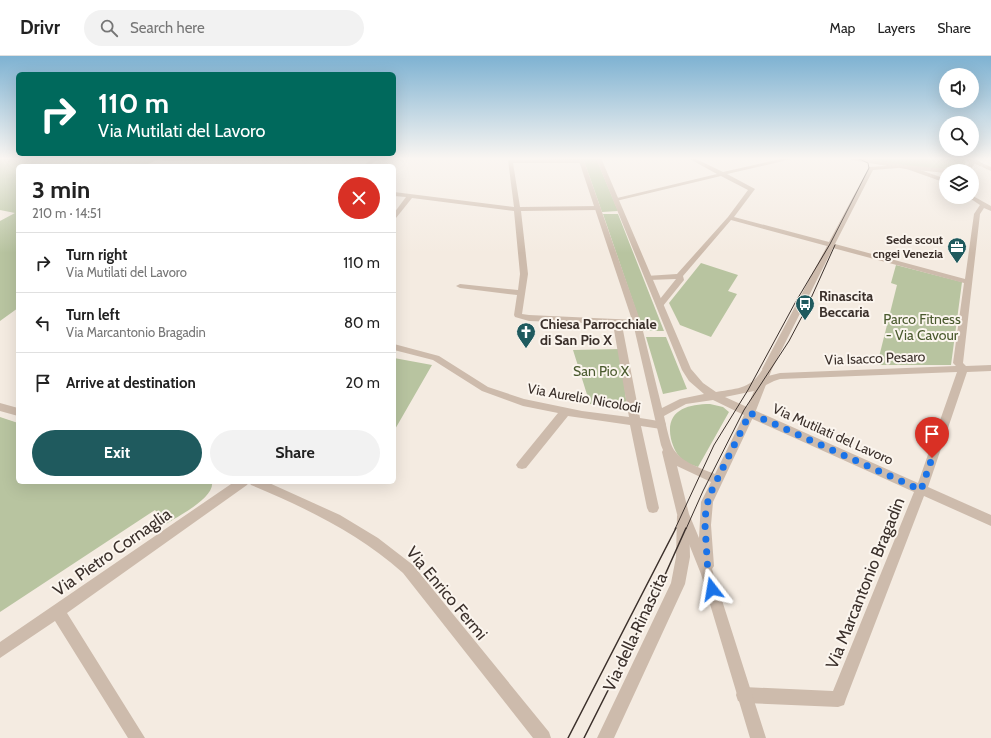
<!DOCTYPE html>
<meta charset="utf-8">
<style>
body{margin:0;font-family:Cabin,sans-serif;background:#f2f2f2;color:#222;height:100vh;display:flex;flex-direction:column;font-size:15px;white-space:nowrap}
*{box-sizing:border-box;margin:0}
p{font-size:13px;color:#767676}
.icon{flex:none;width:22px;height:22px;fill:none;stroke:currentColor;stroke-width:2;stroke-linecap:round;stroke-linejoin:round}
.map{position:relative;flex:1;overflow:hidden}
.side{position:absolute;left:16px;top:108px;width:380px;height:320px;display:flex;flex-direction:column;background:#fff;border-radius:6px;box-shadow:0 4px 16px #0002}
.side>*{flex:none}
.top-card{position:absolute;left:16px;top:16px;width:380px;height:84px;border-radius:6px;box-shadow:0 4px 16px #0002;background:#00695c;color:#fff;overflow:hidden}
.fabs{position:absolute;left:939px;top:12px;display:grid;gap:8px}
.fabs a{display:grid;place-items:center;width:40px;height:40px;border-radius:50%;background:#fff;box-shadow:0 4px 16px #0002;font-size:20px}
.pin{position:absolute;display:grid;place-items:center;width:34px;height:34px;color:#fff;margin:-41px -17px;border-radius:50% 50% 50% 0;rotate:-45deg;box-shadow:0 0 4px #0007}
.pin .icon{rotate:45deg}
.me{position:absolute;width:44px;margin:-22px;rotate:346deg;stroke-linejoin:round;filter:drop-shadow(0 0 3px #0008)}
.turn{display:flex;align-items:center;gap:14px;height:84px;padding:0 16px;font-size:18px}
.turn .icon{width:52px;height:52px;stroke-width:2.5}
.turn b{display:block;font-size:28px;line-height:34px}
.round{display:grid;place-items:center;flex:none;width:42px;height:42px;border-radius:21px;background:#f2f2f2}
.overview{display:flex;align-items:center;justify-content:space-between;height:68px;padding:0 16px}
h1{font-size:24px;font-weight:700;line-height:30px}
.button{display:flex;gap:8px;margin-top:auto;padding:8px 16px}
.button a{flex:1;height:46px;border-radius:24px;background:#1f5a5e;color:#fff;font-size:16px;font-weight:700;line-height:46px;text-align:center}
.button a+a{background:#f2f2f2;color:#222}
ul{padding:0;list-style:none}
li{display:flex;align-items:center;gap:12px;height:60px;padding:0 16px;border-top:1px solid #e0e0e0}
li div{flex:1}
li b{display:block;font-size:15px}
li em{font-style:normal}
header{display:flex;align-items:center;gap:24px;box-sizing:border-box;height:56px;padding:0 20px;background:#fff;border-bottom:1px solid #e0e0e0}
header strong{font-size:19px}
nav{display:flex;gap:22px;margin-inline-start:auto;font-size:14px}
.search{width:280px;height:36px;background:#f2f2f2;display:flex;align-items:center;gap:10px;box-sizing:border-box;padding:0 14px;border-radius:22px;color:#767676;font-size:15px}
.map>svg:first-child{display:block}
.green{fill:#b8c4a0}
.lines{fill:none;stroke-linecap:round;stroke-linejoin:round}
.minor{fill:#cdbbac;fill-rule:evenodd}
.tertiary{fill:#cdbbac;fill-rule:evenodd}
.tram-far1{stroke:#3b302b;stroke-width:1}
.tram{stroke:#3b302b;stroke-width:1.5}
.route{stroke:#1a73e8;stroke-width:7;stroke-dasharray:0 12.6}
.labels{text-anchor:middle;stroke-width:4;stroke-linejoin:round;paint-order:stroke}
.far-poi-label{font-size:12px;font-weight:bold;fill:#3b302b;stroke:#fbf5ee;text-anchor:end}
.poi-label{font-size:14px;font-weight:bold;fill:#3b302b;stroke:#fbf5ee;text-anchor:start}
.park-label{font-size:14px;fill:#4a5a2e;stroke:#fbf5ee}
.street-label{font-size:14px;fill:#3b302b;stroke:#fbf5ee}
.near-street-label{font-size:17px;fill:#3b302b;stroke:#fbf5ee}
</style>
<header>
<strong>Drivr</strong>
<div class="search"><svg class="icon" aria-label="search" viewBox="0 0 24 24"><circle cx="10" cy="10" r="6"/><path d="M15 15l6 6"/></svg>Search here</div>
<nav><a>Map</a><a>Layers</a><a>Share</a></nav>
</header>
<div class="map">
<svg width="991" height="682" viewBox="0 0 991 682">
<rect width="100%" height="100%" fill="#f4ebe1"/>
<!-- green -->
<path class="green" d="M 0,102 L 161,102 L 144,110 L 18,110 L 18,252 L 0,265 L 0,165 L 15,157 L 0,154 Z
M 583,102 L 596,102 L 618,155 L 602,156 Z
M 865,102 L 963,102 L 966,106 L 964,109 C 936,119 894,108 865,102 Z
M 603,158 L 618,158 L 664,275 L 643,275 Z
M 701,207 L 738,219 L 728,235 L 737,238 L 711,281 L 680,269 L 669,247 Z
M 896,209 L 962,226 L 951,309 L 877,309 L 897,229 L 891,227 Z
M 646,281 L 666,281 L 687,333 L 663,338 Z
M 620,293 L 627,351 L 590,348 L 573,294 Z
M 394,302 L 432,309 L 394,375 Z
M 710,348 L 723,351 L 729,356 L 698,411 C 693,409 688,408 684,405 C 677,400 673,391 671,383 C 665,355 686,348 710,348 Z
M 0,361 L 18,367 L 18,426 L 212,426 C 215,442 178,460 166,468 L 155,454 L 0,556 Z"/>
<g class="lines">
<!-- minor -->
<path class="minor" d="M 162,102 L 211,102 L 208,104 L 164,105 L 162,104 Z
M 373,102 L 379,102 L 369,110 L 363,110 Z
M 688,102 L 694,102 L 723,116 L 785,102 L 792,102 L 792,103 L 727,118 L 755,133 L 734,161 L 829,186 L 869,111 L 900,109 L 901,110 L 898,112 L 873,114 L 835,188 L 965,223 L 974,158 L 980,149 L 968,141 L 973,140 L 991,150 L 991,155 L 984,152 L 980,158 L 963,307 L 966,310 L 991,309 L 991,315 L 967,316 L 928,431 L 991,459 L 991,470 L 924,440 L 846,643 L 844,649 L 838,651 L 744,647 L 738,645 L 736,639 L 738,633 L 744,631 L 833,635 L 914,436 L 746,360 L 745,357 L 746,354 L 754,354 L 918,427 L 957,316 L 780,323 L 774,325 L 762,331 L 757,328 L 768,320 L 780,317 L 956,310 L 953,307 L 964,227 L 833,192 L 772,313 L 767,316 L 764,315 L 762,313 L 827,190 L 731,164 L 683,220 L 684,224 L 663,250 L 657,250 L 656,248 L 676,223 L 649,224 L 645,222 L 646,220 L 677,218 L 728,161 L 748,134 L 721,120 L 616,145 L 613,143 L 717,118 Z
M 971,102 L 991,111 L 991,115 L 969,105 L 968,104 Z
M 508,104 L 581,103 L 584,105 L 581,107 L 513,107 L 520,151 L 598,150 L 601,152 L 598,154 L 521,155 L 528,218 L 522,258 L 529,259 L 637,264 L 641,267 L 637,270 L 622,269 L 640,362 L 665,366 L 666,369 L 665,372 L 661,373 L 641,370 L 659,452 L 657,456 L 653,457 L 649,456 L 647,452 L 630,369 L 568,360 L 526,412 L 522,413 L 518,412 L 516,409 L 518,406 L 558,357 L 523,350 L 482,335 L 433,304 L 394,294 L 394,288 L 439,300 L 488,331 L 524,343 L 582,355 L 629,361 L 613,268 L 529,265 L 515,261 L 514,259 L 517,239 L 460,232 L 456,230 L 460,228 L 518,234 L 520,218 L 514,155 L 412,142 L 396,162 L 394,163 L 394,157 L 406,141 L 394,140 L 394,136 L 514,151 Z
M 906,109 L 946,123 L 946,127 L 904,112 L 903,111 Z
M 0,347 L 18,352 L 18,360 L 0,355 Z
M 234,426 L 249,426 L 247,429 L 67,557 L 145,682 L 128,682 L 55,565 L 0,602 L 0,586 Z
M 249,426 L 267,426 L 340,459 L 378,482 L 413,509 L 549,676 L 551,682 L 533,682 L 403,517 C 358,477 306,452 251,429 Z
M 683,455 L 687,456 L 689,460 L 690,501 L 685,528 L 614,682 L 597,682 L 671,527 L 676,501 L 677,460 L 679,456 Z"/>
<!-- tertiary -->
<path class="tertiary" d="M 578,102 L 583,102 L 641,267 L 662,352 L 680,343 L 704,338 L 689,325 L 682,314 L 596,102 L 601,102 L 691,313 L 703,327 L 716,336 C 740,332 751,333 764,311 L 767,310 L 772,313 L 755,357 L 713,446 L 711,469 L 714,510 L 712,513 L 766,682 L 750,682 L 701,518 L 677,458 L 662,396 L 663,394 L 661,389 L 633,267 ZM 754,335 L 747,351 L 725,341 ZM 713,344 L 744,359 L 715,418 C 700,412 677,405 671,388 C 668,379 666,369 664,360 L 686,348 ZM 677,410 L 711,426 L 701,446 L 699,482 L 689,458 Z
M 849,102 L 859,102 L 906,109 L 946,113 L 949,115 L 946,115 L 946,117 L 906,113 L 851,104 Z
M 965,102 L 971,102 L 975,107 L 971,113 L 951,115 L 967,111 L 969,107 Z"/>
<!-- tram-far1 -->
<path class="tram-far1" d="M 675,473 L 714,389 L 748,334 L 795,247 L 830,188 L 869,112 L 868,107 L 857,102
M 686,473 L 703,435 L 744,354 L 789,285 L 807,251 L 835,189"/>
<!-- tram -->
<path class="tram" d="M 568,682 L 676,472
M 584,682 L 656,539 L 686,472"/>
</g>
<!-- sky -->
<linearGradient id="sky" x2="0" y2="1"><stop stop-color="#7eb2d2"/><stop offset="0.52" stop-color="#faf6f2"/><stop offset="1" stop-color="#faf6f2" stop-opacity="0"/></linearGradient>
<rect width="991" height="197" fill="url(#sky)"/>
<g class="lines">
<!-- route -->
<path class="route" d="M 712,533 L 708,518 L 705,469 L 706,451 L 712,434 L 750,357 L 921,434 L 932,402"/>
</g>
<!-- icons -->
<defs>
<g id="office-pin" transform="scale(1)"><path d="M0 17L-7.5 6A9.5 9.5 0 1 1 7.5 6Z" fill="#1f5a5e" stroke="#fbf5ee"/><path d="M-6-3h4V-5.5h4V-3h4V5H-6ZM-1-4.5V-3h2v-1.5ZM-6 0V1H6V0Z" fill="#fff"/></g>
<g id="bus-pin" transform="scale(1)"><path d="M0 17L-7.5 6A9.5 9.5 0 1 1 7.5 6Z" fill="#1f5a5e" stroke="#fbf5ee"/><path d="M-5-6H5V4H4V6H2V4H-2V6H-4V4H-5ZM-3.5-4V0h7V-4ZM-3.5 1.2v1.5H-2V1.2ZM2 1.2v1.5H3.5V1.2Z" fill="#fff"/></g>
<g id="church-pin" transform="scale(1)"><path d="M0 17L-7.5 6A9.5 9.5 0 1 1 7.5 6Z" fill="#1f5a5e" stroke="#fbf5ee"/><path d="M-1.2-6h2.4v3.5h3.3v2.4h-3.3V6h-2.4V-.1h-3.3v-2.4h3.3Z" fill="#fff"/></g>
</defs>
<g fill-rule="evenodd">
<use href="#office-pin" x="957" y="191"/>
<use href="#bus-pin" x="805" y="248"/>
<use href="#church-pin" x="526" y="276"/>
</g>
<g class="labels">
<!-- far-poi labels -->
<g class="far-poi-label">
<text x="943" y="188">Sede scout<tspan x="943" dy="14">cngei Venezia</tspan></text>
</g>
<!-- poi labels -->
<g class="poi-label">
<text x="819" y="245">Rinascita<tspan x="819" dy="16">Beccaria</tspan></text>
<text x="540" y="273">Chiesa Parrocchiale<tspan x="540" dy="16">di San Pio X</tspan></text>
</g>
<!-- park labels -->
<g class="park-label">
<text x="922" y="268">Parco Fitness<tspan x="922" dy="16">- Via Cavour</tspan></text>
<text x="601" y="320">San Pio X</text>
</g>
<!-- street labels -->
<g class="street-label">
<text transform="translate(875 302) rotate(-2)" y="5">Via Isacco Pesaro</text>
<text transform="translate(584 342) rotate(10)" y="5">Via Aurelio Nicolodi</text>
<text transform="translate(833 378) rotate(24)" y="5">Via Mutilati del Lavoro</text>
</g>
<!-- near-street labels -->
<g class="near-street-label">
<text transform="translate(112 496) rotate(-35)" y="6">Via Pietro Cornaglia</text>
<text transform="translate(865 527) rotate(-68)" y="6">Via Marcantonio Bragadin</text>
<text transform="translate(447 537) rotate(50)" y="6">Via Enrico Fermi</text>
<text transform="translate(635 576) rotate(-65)" y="6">Via della Rinascita</text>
</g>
</g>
</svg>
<div class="fabs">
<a><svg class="icon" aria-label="sound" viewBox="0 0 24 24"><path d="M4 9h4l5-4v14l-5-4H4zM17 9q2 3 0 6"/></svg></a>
<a><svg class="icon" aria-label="search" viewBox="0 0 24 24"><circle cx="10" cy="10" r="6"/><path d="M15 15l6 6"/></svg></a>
<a><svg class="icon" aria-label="layers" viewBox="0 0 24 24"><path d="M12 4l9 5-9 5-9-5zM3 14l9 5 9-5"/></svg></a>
</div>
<div class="pin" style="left:932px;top:402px;background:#d93025"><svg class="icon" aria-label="arrive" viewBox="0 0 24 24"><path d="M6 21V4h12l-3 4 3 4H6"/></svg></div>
<svg class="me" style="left:712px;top:533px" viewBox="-20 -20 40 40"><path d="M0-17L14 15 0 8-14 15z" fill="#1a73e8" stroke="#fff" stroke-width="4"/></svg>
<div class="top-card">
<div class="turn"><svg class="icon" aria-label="right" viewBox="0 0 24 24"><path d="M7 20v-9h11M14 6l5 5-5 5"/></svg><div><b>110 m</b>Via Mutilati del Lavoro</div></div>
</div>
<section class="side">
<div class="overview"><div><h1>3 min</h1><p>210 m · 14:51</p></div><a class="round" style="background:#d93025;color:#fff"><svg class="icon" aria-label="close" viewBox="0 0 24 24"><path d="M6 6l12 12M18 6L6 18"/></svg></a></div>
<ul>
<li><svg class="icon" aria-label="right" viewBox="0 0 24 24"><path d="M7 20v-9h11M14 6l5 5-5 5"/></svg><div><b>Turn right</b><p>Via Mutilati del Lavoro</p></div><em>110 m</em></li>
<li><svg class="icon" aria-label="left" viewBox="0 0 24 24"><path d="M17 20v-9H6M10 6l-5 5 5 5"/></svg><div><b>Turn left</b><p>Via Marcantonio Bragadin</p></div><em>80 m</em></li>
<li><svg class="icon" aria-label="arrive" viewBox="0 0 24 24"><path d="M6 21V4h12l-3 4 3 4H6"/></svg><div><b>Arrive at destination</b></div><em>20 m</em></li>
</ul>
<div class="button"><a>Exit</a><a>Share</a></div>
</section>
</div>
